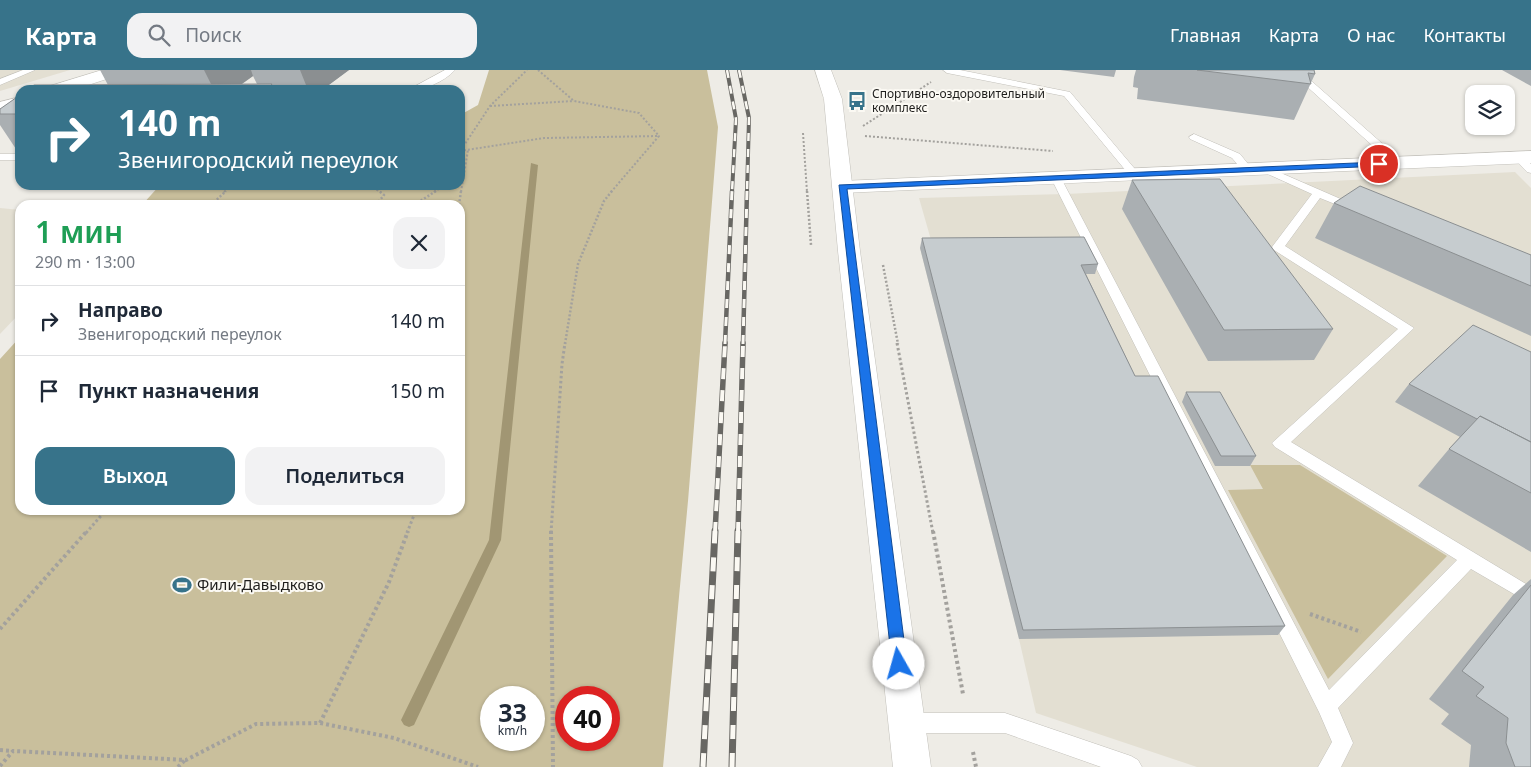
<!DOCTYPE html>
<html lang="ru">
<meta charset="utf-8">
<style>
body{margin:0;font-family:"Noto Sans",sans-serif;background:#f2f2f3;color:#1f2937;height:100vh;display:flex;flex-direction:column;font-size:19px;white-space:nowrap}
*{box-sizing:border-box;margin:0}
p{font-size:16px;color:#747a83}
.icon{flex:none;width:28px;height:28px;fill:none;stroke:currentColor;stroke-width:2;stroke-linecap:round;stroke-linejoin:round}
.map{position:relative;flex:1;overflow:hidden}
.sheet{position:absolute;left:15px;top:130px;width:450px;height:315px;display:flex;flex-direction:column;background:#fff;border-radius:15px;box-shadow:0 1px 4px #0004}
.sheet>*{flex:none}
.top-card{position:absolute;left:15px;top:15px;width:450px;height:105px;border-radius:15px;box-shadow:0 1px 4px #0004;background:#37738a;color:#fff;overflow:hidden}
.controls{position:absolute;left:1465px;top:15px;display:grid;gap:10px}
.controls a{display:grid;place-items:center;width:50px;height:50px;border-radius:10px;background:#fff;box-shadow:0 1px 4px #0004;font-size:25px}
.speed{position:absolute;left:480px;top:616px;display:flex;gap:10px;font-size:25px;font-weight:700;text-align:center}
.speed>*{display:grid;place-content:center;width:65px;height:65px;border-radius:50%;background:#fff;box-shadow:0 1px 4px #0004;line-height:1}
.speed small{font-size:12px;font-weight:400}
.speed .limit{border:8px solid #d22;background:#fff;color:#111}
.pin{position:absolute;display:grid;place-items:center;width:42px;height:42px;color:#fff;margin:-21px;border:2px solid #fff;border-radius:50%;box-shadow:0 1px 5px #0007}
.me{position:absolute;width:55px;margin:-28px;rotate:353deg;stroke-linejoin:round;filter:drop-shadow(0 0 4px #0008)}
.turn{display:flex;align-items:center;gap:18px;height:105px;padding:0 20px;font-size:22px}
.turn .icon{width:65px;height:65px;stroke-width:2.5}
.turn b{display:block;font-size:35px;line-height:42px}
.round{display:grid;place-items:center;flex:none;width:52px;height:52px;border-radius:15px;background:#f2f2f3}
.summary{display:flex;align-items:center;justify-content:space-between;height:85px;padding:0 20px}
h1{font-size:30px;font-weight:600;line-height:38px;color:#1e9e55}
.cta{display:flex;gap:10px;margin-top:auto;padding:10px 20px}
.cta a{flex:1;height:58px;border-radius:15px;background:#37738a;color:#fff;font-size:20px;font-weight:600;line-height:58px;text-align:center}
.cta a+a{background:#f2f2f3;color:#1f2937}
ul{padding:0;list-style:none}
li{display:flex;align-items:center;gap:15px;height:70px;padding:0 20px;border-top:1px solid #e0e1e3}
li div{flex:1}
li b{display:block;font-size:19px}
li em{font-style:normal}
header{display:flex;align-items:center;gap:30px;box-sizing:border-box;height:70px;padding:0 25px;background:#37738a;color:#fff}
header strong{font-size:24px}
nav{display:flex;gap:28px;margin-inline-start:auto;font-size:18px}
.search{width:350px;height:45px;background:#f2f2f3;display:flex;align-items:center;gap:12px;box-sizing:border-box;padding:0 18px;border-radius:15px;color:#747a83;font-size:19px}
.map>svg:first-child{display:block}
.built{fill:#e3dfd2}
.green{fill:#c9bf9c;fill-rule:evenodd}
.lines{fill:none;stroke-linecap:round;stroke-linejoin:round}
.stream{fill:#a19673;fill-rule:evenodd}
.service-casing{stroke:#c2c0ba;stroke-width:1}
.minor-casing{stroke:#c2c0ba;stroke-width:1}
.tertiary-casing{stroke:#c2c0ba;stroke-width:1}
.path-far3{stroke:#a3a19d;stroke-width:2;stroke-dasharray:2 2;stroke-linecap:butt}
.path-far2{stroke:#a3a19d;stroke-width:2.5;stroke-dasharray:2 2;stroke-linecap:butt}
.path-far1{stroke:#a3a19d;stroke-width:3;stroke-dasharray:2.5 2.5;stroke-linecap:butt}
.path{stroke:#a3a19d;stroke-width:4;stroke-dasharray:3 3;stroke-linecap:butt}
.service{fill:#fff;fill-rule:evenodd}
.minor{fill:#fff;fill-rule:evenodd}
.tertiary{fill:#fff;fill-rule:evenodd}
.rail-far3-casing{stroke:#686763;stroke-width:4}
.rail-far2-casing{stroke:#686763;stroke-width:4.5}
.rail-far1-casing{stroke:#686763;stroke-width:5.5}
.rail-casing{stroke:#686763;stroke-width:7}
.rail-far3{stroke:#fbf9f3;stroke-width:2.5;stroke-dasharray:8;stroke-linecap:butt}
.rail-far2{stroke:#fbf9f3;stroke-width:3;stroke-dasharray:9;stroke-linecap:butt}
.rail-far1{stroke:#fbf9f3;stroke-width:4;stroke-dasharray:11;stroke-linecap:butt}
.rail{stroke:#fbf9f3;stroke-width:5;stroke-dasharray:14;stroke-linecap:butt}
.wall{fill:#aaafb2;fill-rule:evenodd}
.shaded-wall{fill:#8b8f91}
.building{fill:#c6cccf;stroke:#8b8f91}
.route{fill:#1a73e8;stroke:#114b97}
.labels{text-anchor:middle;stroke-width:4;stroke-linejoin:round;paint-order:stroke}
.far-poi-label{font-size:12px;fill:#1f1e1c;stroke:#fbf9f3;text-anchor:start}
.poi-label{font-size:15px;fill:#1f1e1c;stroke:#fbf9f3;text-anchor:start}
</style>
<header>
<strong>Карта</strong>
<div class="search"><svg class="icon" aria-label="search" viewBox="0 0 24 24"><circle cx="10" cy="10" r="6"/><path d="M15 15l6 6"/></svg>Поиск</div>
<nav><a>Главная</a><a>Карта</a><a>О нас</a><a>Контакты</a></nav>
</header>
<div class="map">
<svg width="1531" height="697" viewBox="0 0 1531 697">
<rect width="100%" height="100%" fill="#eeece6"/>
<!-- built -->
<path class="built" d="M 0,0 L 70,0 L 0,21 Z
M 1515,102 L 1531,118 L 1531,697 L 1197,697 L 1036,643 L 1019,569 L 920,178 L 933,177 L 919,128 L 1066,124 Z
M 0,138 L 20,140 L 20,243 L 0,264 Z"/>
<!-- green -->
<path class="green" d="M 489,0 L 707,0 L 718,57 L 688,431 L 663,697 L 0,697 L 0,289 L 20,267 L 20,440 L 460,440 L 460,135 L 142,135 L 160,115 L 460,115 L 460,45 L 478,35 ZM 491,628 L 534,628 L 534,670 L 491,670 ZM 566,628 L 609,628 L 609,670 L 566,670 Z
M 1250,395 L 1300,395 L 1447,486 L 1328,609 L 1228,420 L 1263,419 Z"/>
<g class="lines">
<!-- stream -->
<path class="stream" d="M 531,93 L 538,95 L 501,470 L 414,655 L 409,657 L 404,655 L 401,650 L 489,470 Z"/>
<!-- service casing -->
<g class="service-casing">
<path id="service" d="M 23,0 L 35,0 L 0,15 L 0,9 Z
M 445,0 L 455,0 C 444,12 425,20 408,20 Z
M 943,0 L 960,0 L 1070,22 L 1140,105 L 1135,108 L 1131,107 L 1064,26 L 947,3 Z
M 1280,0 L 1299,0 L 1402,91 L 1403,93 L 1402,95 L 1394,95 L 1293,4 Z
M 1194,64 L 1240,84 L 1253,100 L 1248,103 L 1244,102 L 1232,88 L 1190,69 L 1189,67 Z
M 0,84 L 20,84 L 20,90 L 0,90 Z
M 1519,85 L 1523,86 L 1531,94 L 1531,103 L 1527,102 L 1514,88 Z
M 1265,96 L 1359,137 L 1361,139 L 1359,141 L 1355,142 L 1320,128 L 1285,176 L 1414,258 L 1291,372 L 1531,517 L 1531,534 L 1471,499 L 1338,638 L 1353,673 L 1341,697 L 1318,697 L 1332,672 L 1319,642 L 1051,108 L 1056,105 L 1061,108 L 1329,620 L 1457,490 L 1275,377 L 1272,373 L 1398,259 L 1274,180 L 1272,177 L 1312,124 L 1261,101 L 1260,99 Z
M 907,643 L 1005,643 L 1131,686 L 1138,690 L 1142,697 L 1101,697 L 1005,663 L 907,663 L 900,660 L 897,653 L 900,646 Z"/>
</g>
<!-- minor casing -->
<g class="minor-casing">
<path id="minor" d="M 1531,81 L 1531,93 L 842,123 L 835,121 L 832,117 L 835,113 L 842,111 Z"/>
</g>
<!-- tertiary casing -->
<g class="tertiary-casing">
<path id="tertiary" d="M 102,0 L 127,0 L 125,3 L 73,20 L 48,20 L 50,16 Z
M 815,0 L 831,0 L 842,29 L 860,181 L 931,697 L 893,697 L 838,181 L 824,29 Z
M 20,27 L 20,37 L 0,43 L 0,32 Z"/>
</g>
<!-- path-far3 -->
<path class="path-far3" d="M 538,0 L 574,31 L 639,43 L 659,66 L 611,122
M 490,36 L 574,31
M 863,56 L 931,12
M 803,63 L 807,122
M 865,66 L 1053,81
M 461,80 L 490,36 L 527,0
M 460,81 L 544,68 L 659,66
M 370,115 L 380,122
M 224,122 L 232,115
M 434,122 L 445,115
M 461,122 L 468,80"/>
<!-- path-far2 -->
<path class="path-far2" d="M 807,121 L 811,175
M 211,135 L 226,121
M 376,135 L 384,125 L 379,121
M 414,135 L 436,121
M 459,135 L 461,121
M 883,195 L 898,274
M 565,274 L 578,194 L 604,131 L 612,121"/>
<!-- path-far1 -->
<path class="path-far1" d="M 897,273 L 933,463
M 86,463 L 106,440
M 407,463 L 416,440
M 551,463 L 562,294 L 565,273"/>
<!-- path -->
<path class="path" d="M 551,461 L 553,697
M 933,461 L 963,624
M 1310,544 L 1361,562
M 0,559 L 87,461
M 320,653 L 389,512 L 408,461
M 0,680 L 13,681
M 973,682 L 976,697
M 0,696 L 13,681 L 186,690 L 256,654 L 320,653 L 394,668 L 478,697
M 178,697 L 185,690"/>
<!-- service -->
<use href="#service" class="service"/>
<!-- minor -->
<use href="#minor" class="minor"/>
<!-- tertiary -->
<use href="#tertiary" class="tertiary"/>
<!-- rail-far3 casing -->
<g class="rail-far3-casing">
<path id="rail-far3" d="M 727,0 L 736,49 L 732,122
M 739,0 L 749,48 L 747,122"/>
</g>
<!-- rail-far2 casing -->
<g class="rail-far2-casing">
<path id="rail-far2" d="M 725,274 L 732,121
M 743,274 L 747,121"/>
</g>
<!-- rail-far1 casing -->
<g class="rail-far1-casing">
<path id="rail-far1" d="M 715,463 L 725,273
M 738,463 L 743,273"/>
</g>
<!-- rail casing -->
<g class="rail-casing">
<path id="rail" d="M 703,697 L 715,461
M 732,697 L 738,461"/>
</g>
<!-- rail-far3 -->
<use href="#rail-far3" class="rail-far3"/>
<!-- rail-far2 -->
<use href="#rail-far2" class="rail-far2"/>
<!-- rail-far1 -->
<use href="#rail-far1" class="rail-far1"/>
<!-- rail -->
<use href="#rail" class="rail"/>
</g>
<!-- wall -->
<path class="wall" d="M 100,0 L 349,0 L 322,20 L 27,20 L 108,15 ZM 253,6 L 257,14 L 242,14 Z
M 1060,0 L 1116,0 L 1114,7 Z
M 1136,0 L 1314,0 L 1315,4 L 1294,50 L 1137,29 L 1138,18 L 1133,17 L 1134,7 Z
M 1502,0 L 1531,0 L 1531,16 Z
M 20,25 L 20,82 L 18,82 L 0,55 L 0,39 Z
M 1132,110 L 1333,259 L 1314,290 L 1208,291 L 1122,139 Z
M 1334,133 L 1531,185 L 1531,266 L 1315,168 Z
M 922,168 L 1098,194 L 1095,204 L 1086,204 L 1135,306 L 1285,556 L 1278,565 L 1019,569 L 920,178 Z
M 1531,282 L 1531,482 L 1418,416 L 1449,379 L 1460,367 L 1395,332 L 1409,314 Z
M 1186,322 L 1256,386 L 1250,396 L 1215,396 L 1182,332 Z
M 1531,509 L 1531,697 L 1469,697 L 1471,675 L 1441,654 L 1449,644 L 1429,629 L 1513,525 Z"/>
<!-- shaded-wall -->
<path class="shaded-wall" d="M 204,0 L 251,0 L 253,6 L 233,20 L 214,20 Z
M 300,0 L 349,0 L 322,20 L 308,20 Z
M 272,14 L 274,20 L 266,20 Z"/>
<!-- building -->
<path class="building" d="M 1197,0 L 1314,0 L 1315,4 L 1308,3 L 1311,14 Z
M 272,14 L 266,20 L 27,20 L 34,15 Z
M 20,25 L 20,44 L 0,44 L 0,39 Z
M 1220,109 L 1333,259 L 1224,260 L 1132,110 Z
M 1360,116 L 1531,185 L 1531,216 L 1334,133 Z
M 1084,167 L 1098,194 L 1081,195 L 1135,306 L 1158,306 L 1285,556 L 1023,560 L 922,168 Z
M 1473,255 L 1531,282 L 1531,372 L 1480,346 L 1477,349 L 1409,314 Z
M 1186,322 L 1220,322 L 1256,386 L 1221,386 Z
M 1480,346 L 1531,372 L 1531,423 L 1449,379 Z
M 1531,515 L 1531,697 L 1515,697 L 1506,673 L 1508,648 L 1476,626 L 1484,617 L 1462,601 Z"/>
<!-- route -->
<path class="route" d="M 1379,92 L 1382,92 L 1382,96 L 847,119 L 907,594 L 905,599 L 899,601 L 894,599 L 892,594 L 839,115 Z"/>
<!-- icons -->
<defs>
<g id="bus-bare" transform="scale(1.5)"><path d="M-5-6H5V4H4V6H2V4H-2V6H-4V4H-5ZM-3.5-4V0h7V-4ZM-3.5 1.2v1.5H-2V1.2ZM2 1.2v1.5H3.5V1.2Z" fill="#37738a" stroke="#fbf9f3" stroke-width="2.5" paint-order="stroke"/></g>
<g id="stadium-bare" transform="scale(1.5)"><path d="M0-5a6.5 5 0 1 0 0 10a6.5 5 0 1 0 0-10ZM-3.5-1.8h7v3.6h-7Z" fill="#37738a" stroke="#fbf9f3" stroke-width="2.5" paint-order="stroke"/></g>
</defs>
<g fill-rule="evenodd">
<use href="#bus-bare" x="857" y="31"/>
<use href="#stadium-bare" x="182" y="515"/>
</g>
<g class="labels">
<!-- far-poi labels -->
<g class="far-poi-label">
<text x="872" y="28">Спортивно-оздоровительный<tspan x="872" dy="14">комплекс</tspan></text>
</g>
<!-- poi labels -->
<g class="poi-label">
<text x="197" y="520">Фили-Давыдково</text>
</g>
</g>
</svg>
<div class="controls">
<a><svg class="icon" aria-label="layers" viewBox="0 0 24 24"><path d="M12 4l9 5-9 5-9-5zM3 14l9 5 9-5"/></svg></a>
</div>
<div class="speed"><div>33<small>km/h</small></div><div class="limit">40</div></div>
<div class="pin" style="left:1379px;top:94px;background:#d93025"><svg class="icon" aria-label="arrive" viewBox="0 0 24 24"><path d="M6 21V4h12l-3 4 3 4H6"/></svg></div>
<svg class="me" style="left:899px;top:594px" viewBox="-20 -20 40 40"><circle r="19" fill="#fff"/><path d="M0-13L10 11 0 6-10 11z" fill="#1a73e8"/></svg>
<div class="top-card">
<div class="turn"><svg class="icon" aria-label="right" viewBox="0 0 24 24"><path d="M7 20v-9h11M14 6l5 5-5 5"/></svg><div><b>140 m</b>Звенигородский переулок</div></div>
</div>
<section class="sheet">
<div class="summary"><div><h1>1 мин</h1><p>290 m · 13:00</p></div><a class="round"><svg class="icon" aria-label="close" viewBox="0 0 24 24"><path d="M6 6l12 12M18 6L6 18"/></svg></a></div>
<ul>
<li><svg class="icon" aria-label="right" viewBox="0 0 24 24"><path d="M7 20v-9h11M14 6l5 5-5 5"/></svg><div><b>Направо</b><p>Звенигородский переулок</p></div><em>140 m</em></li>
<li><svg class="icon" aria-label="arrive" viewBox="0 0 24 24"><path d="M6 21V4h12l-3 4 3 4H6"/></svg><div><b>Пункт назначения</b></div><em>150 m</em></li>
</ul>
<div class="cta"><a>Выход</a><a>Поделиться</a></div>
</section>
</div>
